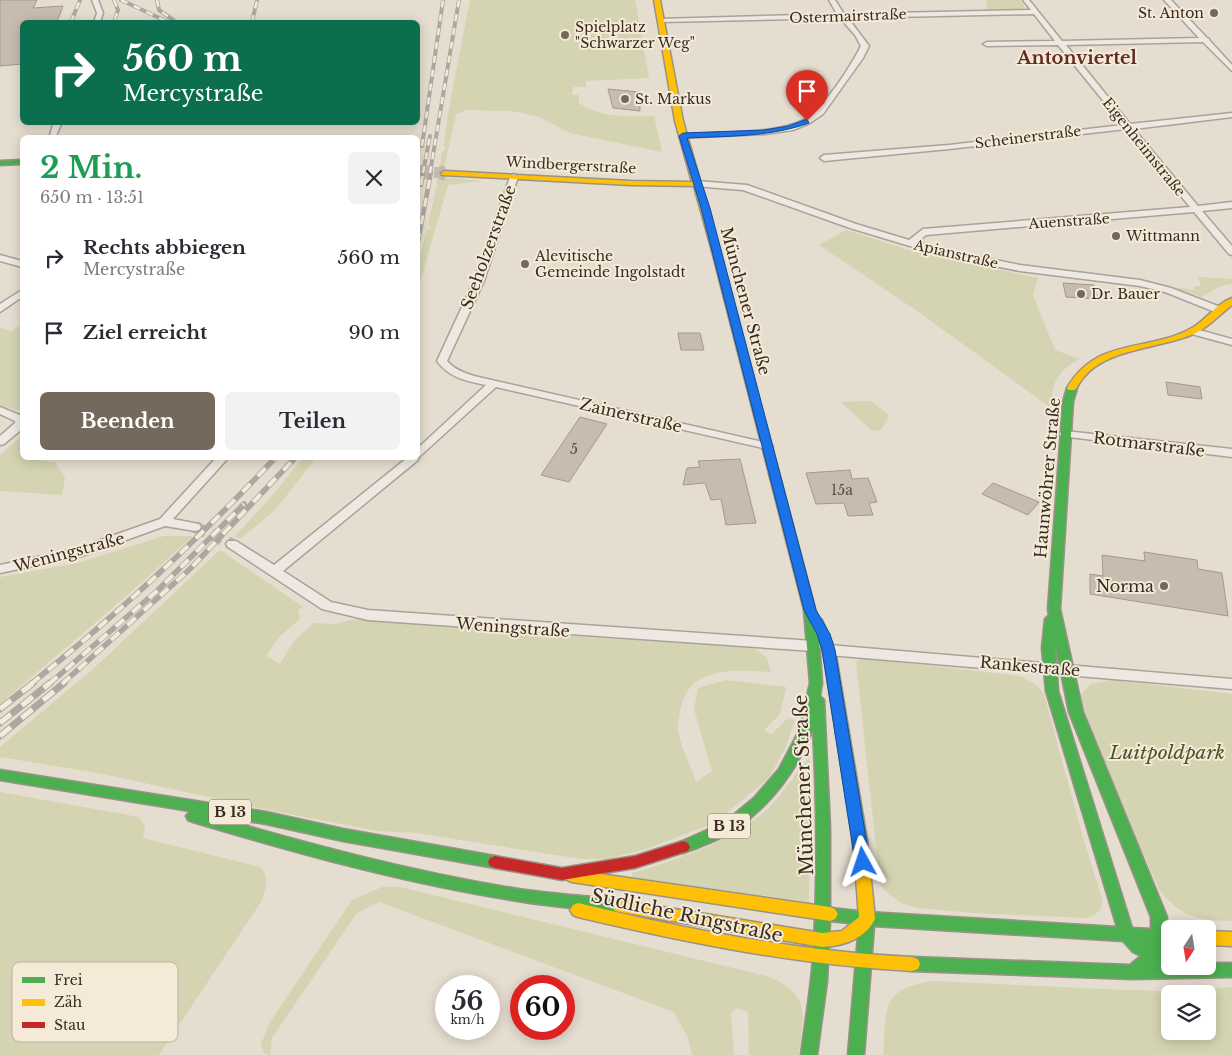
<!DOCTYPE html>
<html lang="de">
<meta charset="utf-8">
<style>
body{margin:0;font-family:"Libre Baskerville",serif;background:#f2f2f3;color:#2b2b33;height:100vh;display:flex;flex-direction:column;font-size:19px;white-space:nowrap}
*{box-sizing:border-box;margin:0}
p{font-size:16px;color:#7c7c81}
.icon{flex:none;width:28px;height:28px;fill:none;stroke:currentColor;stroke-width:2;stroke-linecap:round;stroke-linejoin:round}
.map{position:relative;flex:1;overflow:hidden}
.sheet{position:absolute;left:20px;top:135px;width:400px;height:325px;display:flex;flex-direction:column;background:#fff;border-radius:8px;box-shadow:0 2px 12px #0003}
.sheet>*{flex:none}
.hud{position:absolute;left:20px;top:20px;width:400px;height:105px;border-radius:8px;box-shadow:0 2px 12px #0003;background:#0b6e4f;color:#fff;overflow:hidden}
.needle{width:32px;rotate:192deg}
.tools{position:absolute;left:1161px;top:920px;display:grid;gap:10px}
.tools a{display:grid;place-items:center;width:55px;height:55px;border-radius:8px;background:#fff;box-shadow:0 2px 12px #0003;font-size:25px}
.speed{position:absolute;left:435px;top:975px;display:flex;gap:10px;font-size:25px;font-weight:700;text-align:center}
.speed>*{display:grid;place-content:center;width:65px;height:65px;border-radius:50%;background:#fff;box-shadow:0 2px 12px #0003;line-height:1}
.speed small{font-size:12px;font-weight:400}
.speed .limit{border:8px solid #d22;background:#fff;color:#111}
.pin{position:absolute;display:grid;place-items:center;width:42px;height:42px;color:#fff;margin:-51px -21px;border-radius:50% 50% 50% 0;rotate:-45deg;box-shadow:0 0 5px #0007}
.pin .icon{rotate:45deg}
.me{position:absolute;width:55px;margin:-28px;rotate:355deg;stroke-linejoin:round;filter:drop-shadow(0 0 4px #0008)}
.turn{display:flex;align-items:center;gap:18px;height:105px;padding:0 20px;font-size:22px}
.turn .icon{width:65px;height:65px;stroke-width:2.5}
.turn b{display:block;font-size:35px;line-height:42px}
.round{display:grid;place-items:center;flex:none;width:52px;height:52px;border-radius:8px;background:#f2f2f3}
.summary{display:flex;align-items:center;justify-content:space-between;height:85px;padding:0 20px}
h1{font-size:30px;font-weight:700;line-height:38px;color:#1e9e55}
.action{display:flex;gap:10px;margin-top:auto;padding:10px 20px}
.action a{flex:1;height:58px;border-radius:8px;background:#75695d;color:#fff;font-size:20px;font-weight:700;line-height:58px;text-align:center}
.action a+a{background:#f2f2f3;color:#2b2b33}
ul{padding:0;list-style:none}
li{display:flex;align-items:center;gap:15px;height:75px;padding:0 20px}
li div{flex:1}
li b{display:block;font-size:19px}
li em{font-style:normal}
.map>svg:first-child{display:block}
.green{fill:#d4d3b2;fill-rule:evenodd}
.building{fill:#c8bbb0;stroke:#a5998e}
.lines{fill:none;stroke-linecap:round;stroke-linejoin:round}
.street-tunnel{stroke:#c3b9ac;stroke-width:12;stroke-dasharray:12 6;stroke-linecap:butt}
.secondary-tunnel-far1{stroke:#c3b9ac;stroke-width:11;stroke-dasharray:11 5;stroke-linecap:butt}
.secondary-tunnel{stroke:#c3b9ac;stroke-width:14;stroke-dasharray:14 7;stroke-linecap:butt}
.street-casing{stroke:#aaa298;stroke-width:3}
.fast-casing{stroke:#9a9288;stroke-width:3}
.slow-casing{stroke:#9a9288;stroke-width:3}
.jam-casing{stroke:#9a9288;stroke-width:3}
.street{fill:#ede8e1;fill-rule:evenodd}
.fast{fill:#4caf50;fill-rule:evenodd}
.slow{fill:#ffc107;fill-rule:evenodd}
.jam{fill:#c62828;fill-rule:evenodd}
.rail-far3-casing{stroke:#ada7a1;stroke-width:4}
.rail-far2-casing{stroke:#ada7a1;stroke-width:4.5}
.rail-far1-casing{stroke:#ada7a1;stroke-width:5.5}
.rail-casing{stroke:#ada7a1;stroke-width:7}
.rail-far3{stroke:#f4ead7;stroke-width:2.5;stroke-dasharray:7;stroke-linecap:butt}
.rail-far2{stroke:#f4ead7;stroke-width:3;stroke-dasharray:9;stroke-linecap:butt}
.rail-far1{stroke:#f4ead7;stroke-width:4;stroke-dasharray:11;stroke-linecap:butt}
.rail{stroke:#f4ead7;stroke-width:5;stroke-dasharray:14;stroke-linecap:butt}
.route{fill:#1a73e8;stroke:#114b97}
.poi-dot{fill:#75695d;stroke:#f4ead7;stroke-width:2}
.labels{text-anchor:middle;stroke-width:4;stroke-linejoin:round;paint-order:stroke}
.far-poi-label{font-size:14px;fill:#392b20;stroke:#f4ead7;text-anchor:start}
.far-street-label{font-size:14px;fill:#392b20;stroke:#f4ead7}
.number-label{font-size:14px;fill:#5d4f44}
.shield{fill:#f4ead7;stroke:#716457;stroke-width:1}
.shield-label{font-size:15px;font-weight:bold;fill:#392b20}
.street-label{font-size:16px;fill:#392b20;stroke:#f4ead7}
.poi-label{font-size:16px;fill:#392b20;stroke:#f4ead7;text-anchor:end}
.far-district-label{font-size:18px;font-weight:bold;fill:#632c22;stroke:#f4ead7}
.near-park-label{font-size:19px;font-style:italic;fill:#4b5428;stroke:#f4ead7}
.near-street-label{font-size:19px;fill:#392b20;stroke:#f4ead7}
.key{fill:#f4ead7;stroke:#bcb1a0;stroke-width:1}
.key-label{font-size:14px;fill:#392b20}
</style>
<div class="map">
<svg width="1232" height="1055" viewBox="0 0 1232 1055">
<rect width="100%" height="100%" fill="#e5ddcf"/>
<!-- green -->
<path class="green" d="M 470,0 L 635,0 L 649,78 L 586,81 L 586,87 L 573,87 L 572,95 L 579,95 L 579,103 C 602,119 627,116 654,116 L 662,152 L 570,133 L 537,116 L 510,111 L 466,110 L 456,114 L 444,168 L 440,168 L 442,152 L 446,149 L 444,147 L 448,113 Z
M 986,0 L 1020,0 L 1026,9 L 987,10 Z
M 438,177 L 482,181 L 448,185 L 418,289 L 418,263 L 427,230 L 432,228 L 428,225 L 436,188 L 439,185 L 436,184 Z
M 846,230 L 915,252 L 1038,278 L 1033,295 L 1055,350 L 1079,359 C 1056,373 1052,382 1051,408 L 920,313 L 819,245 Z
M 1198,277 L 1232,279 L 1232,284 L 1220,286 L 1202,297 L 1167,286 L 1195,290 L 1194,286 L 1201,286 Z
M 22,324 L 22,411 L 0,406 L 0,328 L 12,331 Z
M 871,401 L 889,415 L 881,430 L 872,431 L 841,402 Z
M 22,436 L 22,458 L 35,458 L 36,460 L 55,462 L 65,477 L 62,495 L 0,491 L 0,455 Z
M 303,458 L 316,458 L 275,510 L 240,539 L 235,536 L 271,497 Z
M 164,536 L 193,536 L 131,592 L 0,704 L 0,577 L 78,563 Z
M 220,550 L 303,607 L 298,610 L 300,619 L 279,637 L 266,656 L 280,664 L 294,641 L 314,623 L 335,624 L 364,617 L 585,637 L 753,647 L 767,658 L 771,672 C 734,670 687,665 680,712 C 679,718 677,725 678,731 C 681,748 691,766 696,782 L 712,771 L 694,709 L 698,688 L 726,680 L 786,687 L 780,714 L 764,730 L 771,735 L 788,718 L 795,720 L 786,746 L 769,778 L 714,823 L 646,849 L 606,859 L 581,859 L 417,833 L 378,831 L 274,811 L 98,773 L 0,757 L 0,747 L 93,669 Z
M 861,658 L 1020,676 L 1036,685 L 1044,694 L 1081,831 L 1102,899 C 1103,911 1096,915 1086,918 L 974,913 L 918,908 L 901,903 L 885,891 L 880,883 L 856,662 Z
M 1112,680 L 1232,694 L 1232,921 C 1198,920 1183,918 1160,891 L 1101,761 L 1080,695 L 1091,684 Z
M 810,756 L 809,902 L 632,877 L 632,873 C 677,860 723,844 761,815 C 777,803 796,772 810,756 Z
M 0,792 L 139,817 L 145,826 L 143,838 L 260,867 C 271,878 265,890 261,902 L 159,1055 L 0,1055 Z
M 382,887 L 400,887 L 770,977 C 812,996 803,1016 799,1055 L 749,1055 L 748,1012 L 738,1008 L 731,1013 L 734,1055 L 692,1055 L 688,1038 L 674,1012 L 379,902 L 356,914 L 272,1038 L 270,1055 L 264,1053 L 261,1044 L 270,1022 L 352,900 Z
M 932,981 L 1127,990 L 1166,991 L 1232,987 L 1232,1055 L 883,1055 C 887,1010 879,989 932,981 ZM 1170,994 L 1208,994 L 1208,1031 L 1170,1031 Z"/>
<!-- building -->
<path class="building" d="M 0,0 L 37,0 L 33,8 L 63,6 L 57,22 L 22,22 L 22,64 L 0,66 Z
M 608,89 L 640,92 L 640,111 L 613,108 Z
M 1063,283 L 1094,285 L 1098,299 L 1066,297 Z
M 678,333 L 700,333 L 704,350 L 681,350 Z
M 1166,382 L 1200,387 L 1202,399 L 1168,395 Z
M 580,417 L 607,424 L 569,482 L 541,475 Z
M 740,459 L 756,523 L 726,525 L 721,499 L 711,500 L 705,483 L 683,485 L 687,468 L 700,467 L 698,461 Z
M 850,470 L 852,479 L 868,478 L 877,502 L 869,503 L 873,515 L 848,516 L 844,503 L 816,504 L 806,473 Z
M 993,483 L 1039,502 L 1028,515 L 982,494 Z
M 1144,552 L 1197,560 L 1198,569 L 1222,573 L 1228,616 L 1090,594 L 1090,574 L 1103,576 L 1102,555 L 1145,561 Z"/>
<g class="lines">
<!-- street-tunnel -->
<path class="street-tunnel" d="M 195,527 L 232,544"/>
<!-- secondary-tunnel-far1 -->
<path class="secondary-tunnel-far1" d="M 418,172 L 445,173"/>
<!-- secondary-tunnel -->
<path class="secondary-tunnel" d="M 418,172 L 445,173"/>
<!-- street casing -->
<g class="street-casing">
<path id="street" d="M 92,0 L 98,0 L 103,13 L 100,22 L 94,22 L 97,13 Z
M 829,0 L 835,0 L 844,14 L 1031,10 L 1023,0 L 1029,0 L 1062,41 L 1199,38 L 1164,0 L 1171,0 L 1207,38 L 1209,39 L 1210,41 L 1232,65 L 1232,71 L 1203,42 L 1066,45 L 1130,124 L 1232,113 L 1232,117 L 1134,129 L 1198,206 L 1232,202 L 1232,208 L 1202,211 L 1232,246 L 1232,255 L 1229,254 L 1194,212 L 926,235 L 917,242 L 945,250 L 1020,265 L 1140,280 L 1171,288 L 1223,308 L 1223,312 L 1215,312 L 1165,292 L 1140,286 L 1020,271 L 943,256 L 850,228 L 743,190 L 694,186 L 694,182 L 697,181 L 747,185 L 856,224 L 909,240 L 923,229 L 1190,207 L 1126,129 L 949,149 L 824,161 L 820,158 L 824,155 L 949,145 L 1123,125 L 1058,45 L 987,46 L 983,44 L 987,42 L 1055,41 L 1034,14 L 848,18 L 869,46 L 863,58 L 823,114 L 810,123 L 793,130 L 765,134 L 680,138 L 680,134 L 683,134 C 717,132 776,135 805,119 C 824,108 851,66 861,46 L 855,35 L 840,18 L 661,22 L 658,20 L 659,19 L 837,14 Z
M 54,122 L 62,122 L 55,138 L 49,138 Z
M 514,174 L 518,177 L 484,281 L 447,361 C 454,369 464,373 474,376 L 767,443 L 773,446 L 767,449 L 496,387 L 419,457 L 418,460 L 283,571 L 331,602 L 368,610 L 813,641 L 818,643 L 820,646 L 818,649 L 813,651 L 368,620 L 322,609 L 228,547 L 226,544 L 228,541 L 236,541 L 274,565 L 407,458 L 418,458 L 418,448 L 486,385 C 467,381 449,378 437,361 L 474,281 L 510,177 Z
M 0,255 L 22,261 L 22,267 L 0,261 Z
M 22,290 L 22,297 L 0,312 L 0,304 Z
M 1192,328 L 1232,339 L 1232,345 L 1188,333 L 1187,331 Z
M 0,407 L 22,416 L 22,429 L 4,444 L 0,445 L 0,436 L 15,423 L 15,421 L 0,414 Z
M 1065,431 L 1232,449 L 1232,457 L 1061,436 L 1059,434 L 1061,432 Z
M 216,458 L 228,458 L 173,519 L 199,524 L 201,527 L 199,530 L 195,531 L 165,526 L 82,556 L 0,573 L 0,565 L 75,549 L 160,519 Z
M 829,645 L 1232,679 L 1232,689 L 829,655 L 824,653 L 822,650 L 824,647 Z"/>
</g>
<!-- fast casing -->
<g class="fast-casing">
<path id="fast" d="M 22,160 L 22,164 L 0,165 L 0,161 Z
M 716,248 L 720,251 L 817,616 L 822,620 L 835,650 L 867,840 L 865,844 L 860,846 L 855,844 L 853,840 L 823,650 L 819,641 L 822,683 L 820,696 L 824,700 L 830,828 L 830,908 L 867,912 L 1117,927 L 1046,691 L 1042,648 L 1045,619 L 1049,615 L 1048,609 L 1063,402 L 1067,388 L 1072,385 L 1077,388 L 1073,402 L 1060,609 L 1083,712 L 1167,917 L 1166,930 L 1170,930 L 1170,944 L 1164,943 L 1161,951 L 1168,954 L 1170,959 L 1167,964 L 1170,964 L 1170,966 L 1208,966 L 1208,963 L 1232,963 L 1232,977 L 1133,979 L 912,971 L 906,969 L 904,964 L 906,959 L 912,957 L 1130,965 L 1141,956 L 1133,952 L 1123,941 L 874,926 L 864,1055 L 848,1055 L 859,924 L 830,921 L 827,981 L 817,1055 L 801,1055 C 805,1022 811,990 813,957 C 818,881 817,805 813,729 C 798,769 771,805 736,829 C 723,838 699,848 683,853 L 678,851 L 676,847 L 678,843 L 725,822 L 754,798 L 779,769 L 799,731 L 810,683 L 804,610 L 712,251 ZM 1055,642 L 1069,712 L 1151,917 L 1151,929 L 1132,928 L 1058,691 Z
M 0,770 L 266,812 L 343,829 L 495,856 L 500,858 L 502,862 L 500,866 L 495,868 L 343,841 L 266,824 L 205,814 C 308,844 412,872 518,889 C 552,894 586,896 620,900 L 625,901 L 628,906 L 625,911 L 620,912 C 586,909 552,907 518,901 C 408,884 300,854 193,822 L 188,820 L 186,816 L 190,811 L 0,780 Z"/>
</g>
<!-- slow casing -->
<g class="slow-casing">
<path id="slow" d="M 654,0 L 660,0 L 683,121 L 720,251 L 719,253 L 716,254 L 712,251 L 694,186 L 631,185 L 442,175 L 441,173 L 445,171 L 631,181 L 692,182 L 675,121 Z
M 1232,298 L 1232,305 C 1219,315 1207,329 1191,335 C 1160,348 1106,349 1084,377 C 1080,381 1078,386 1075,390 L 1069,390 L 1067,388 C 1098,336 1147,353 1192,328 C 1206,320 1217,303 1232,298 Z
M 860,834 L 865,836 L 867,840 L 875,919 C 865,939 843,946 822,947 L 620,912 L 615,911 L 612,906 L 615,901 L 620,900 L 822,933 L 842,931 L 859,917 L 853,840 L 855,836 Z
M 572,870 L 830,907 L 835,909 L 838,914 L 835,919 L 830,921 L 572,882 L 567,880 L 565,876 L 567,872 Z
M 578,903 C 688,930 798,951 912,957 L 918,959 L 920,964 L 918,969 L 912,971 C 798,965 688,943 578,917 L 573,915 L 570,910 L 573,905 Z
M 1208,931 L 1232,932 L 1232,946 L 1208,945 Z"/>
</g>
<!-- jam casing -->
<g class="jam-casing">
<path id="jam" d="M 683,841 L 688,843 L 690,847 L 688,851 L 635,868 L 562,880 L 495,868 L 490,866 L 488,862 L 490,858 L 495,856 L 562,868 L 635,856 Z"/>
</g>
<!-- street -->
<use href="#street" class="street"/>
<!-- fast -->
<use href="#fast" class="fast"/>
<!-- slow -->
<use href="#slow" class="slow"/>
<!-- jam -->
<use href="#jam" class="jam"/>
<!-- rail-far3 casing -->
<g class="rail-far3-casing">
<path id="rail-far3" d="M 114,0 L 118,10 L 114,22
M 121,0 L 168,22
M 157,0 L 159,10 L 176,22
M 71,22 L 80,0
M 252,22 L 257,0
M 422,146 L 443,0
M 423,173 L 430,136
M 430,173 L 459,0"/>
</g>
<!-- rail-far2 casing -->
<g class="rail-far2-casing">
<path id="rail-far2" d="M 421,185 L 423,172
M 418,242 L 431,172"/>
</g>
<!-- rail-far1 casing -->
<g class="rail-far1-casing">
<path id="rail-far1" d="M 31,684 C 118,614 199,539 275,458
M 49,684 L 157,591 L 244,504
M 62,684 L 190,569 L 295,458"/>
</g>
<!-- rail casing -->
<g class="rail-casing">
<path id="rail" d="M 0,709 L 33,683
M 0,723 L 50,683
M 0,736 L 64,683"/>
</g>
<!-- rail-far3 -->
<use href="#rail-far3" class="rail-far3"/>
<!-- rail-far2 -->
<use href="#rail-far2" class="rail-far2"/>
<!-- rail-far1 -->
<use href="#rail-far1" class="rail-far1"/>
<!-- rail -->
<use href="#rail" class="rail"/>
</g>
<!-- route -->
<path class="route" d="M 807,119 L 809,123 C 770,137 729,136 687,138 L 710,208 L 816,610 L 830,634 L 835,650 L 870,862 L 868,866 L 863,868 L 858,866 L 855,862 L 822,650 L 817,634 L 804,610 L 701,208 L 679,136 L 683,133 L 764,130 L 788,126 Z"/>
<!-- markers -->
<g class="poi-dot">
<circle cx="1214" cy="13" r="5"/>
<circle cx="565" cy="35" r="5"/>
<circle cx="625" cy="99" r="5"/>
<circle cx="1116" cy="236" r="5"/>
<circle cx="525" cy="264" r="5"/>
<circle cx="1081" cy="294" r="5"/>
<circle cx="1164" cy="586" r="5"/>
</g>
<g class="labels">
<!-- far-poi labels -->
<g class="far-poi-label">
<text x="1204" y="18" text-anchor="end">St. Anton</text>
<text x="575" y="32">Spielplatz<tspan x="575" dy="16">"Schwarzer Weg"</tspan></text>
<text x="635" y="104">St. Markus</text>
<text x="1126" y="241">Wittmann</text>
<text x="535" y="261">Alevitische<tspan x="535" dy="16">Gemeinde Ingolstadt</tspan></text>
<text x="1091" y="299">Dr. Bauer</text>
</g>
<!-- far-street labels -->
<g class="far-street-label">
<text transform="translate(848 16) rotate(-2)" y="5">Ostermairstraße</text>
<text transform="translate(1028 137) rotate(-7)" y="5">Scheinerstraße</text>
<text transform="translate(1144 147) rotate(51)" y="5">Eigenheimstraße</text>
<text transform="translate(571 165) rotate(3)" y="5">Windbergerstraße</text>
<text transform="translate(1069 221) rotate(-4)" y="5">Auenstraße</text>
<text transform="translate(956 254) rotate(13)" y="5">Apianstraße</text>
</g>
<!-- number labels -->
<g class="number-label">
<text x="574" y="454">5</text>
<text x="842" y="495">15a</text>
</g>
<!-- shield labels -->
<g class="shield">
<rect x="209" y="799.5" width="42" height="25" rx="4"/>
<rect x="708" y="813.5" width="42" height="25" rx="4"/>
</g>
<g class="shield-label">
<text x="230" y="817">B 13</text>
<text x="729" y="831">B 13</text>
</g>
<!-- street labels -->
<g class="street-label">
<text transform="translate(488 247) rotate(-70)" y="6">Seeholzerstraße</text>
<text transform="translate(746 301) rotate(75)" y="6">Münchener Straße</text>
<text transform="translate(631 415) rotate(13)" y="6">Zainerstraße</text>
<text transform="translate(1149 444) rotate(7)" y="6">Rotmarstraße</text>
<text transform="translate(1047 478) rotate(-85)" y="6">Haunwöhrer Straße</text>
<text transform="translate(69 552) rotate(-15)" y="6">Weningstraße</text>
<text transform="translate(513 627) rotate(4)" y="6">Weningstraße</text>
<text transform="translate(1030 666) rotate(5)" y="6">Rankestraße</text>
</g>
<!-- poi labels -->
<g class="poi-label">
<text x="1154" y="592">Norma</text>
</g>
<!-- far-district labels -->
<g class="far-district-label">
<text x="1077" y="64">Antonviertel</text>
</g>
<!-- near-park labels -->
<g class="near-park-label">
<text x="1167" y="759">Luitpoldpark</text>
</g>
<!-- near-street labels -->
<g class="near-street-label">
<text transform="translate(803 785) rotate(-92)" y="7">Münchener Straße</text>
<text transform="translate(687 915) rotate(12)" y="7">Südliche Ringstraße</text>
</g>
</g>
<!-- legend -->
<rect x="12" y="962" width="166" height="80" rx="8" class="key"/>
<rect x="22" y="977" width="23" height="6" fill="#4caf50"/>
<rect x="22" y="999" width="23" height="7" fill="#ffc107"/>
<rect x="22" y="1022" width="23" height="6" fill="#c62828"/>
<g class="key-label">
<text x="54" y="985">Frei</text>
<text x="54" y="1007">Zäh</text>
<text x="54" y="1030">Stau</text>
</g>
</svg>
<div class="tools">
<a><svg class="needle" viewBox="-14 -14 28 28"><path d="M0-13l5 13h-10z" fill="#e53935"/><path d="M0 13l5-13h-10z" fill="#7c7c81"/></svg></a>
<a><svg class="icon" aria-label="layers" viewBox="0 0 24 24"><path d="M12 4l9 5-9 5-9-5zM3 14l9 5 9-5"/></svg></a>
</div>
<div class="speed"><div>56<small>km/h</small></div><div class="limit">60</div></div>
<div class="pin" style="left:807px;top:121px;background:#d93025"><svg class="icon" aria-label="arrive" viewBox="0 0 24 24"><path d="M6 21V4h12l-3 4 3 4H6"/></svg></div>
<svg class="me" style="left:863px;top:862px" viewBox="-20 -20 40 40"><path d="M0-17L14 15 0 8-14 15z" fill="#1a73e8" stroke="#fff" stroke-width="4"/></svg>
<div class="hud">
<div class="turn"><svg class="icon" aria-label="right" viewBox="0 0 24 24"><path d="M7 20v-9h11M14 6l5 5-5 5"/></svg><div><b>560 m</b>Mercystraße</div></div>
</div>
<section class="sheet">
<div class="summary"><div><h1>2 Min.</h1><p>650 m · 13:51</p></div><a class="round"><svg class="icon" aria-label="close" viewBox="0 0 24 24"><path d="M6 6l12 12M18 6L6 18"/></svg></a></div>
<ul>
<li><svg class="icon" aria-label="right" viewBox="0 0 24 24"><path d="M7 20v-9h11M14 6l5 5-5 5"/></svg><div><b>Rechts abbiegen</b><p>Mercystraße</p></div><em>560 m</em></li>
<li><svg class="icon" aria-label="arrive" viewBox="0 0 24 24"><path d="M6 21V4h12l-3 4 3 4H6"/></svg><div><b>Ziel erreicht</b></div><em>90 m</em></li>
</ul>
<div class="action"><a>Beenden</a><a>Teilen</a></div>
</section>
</div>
